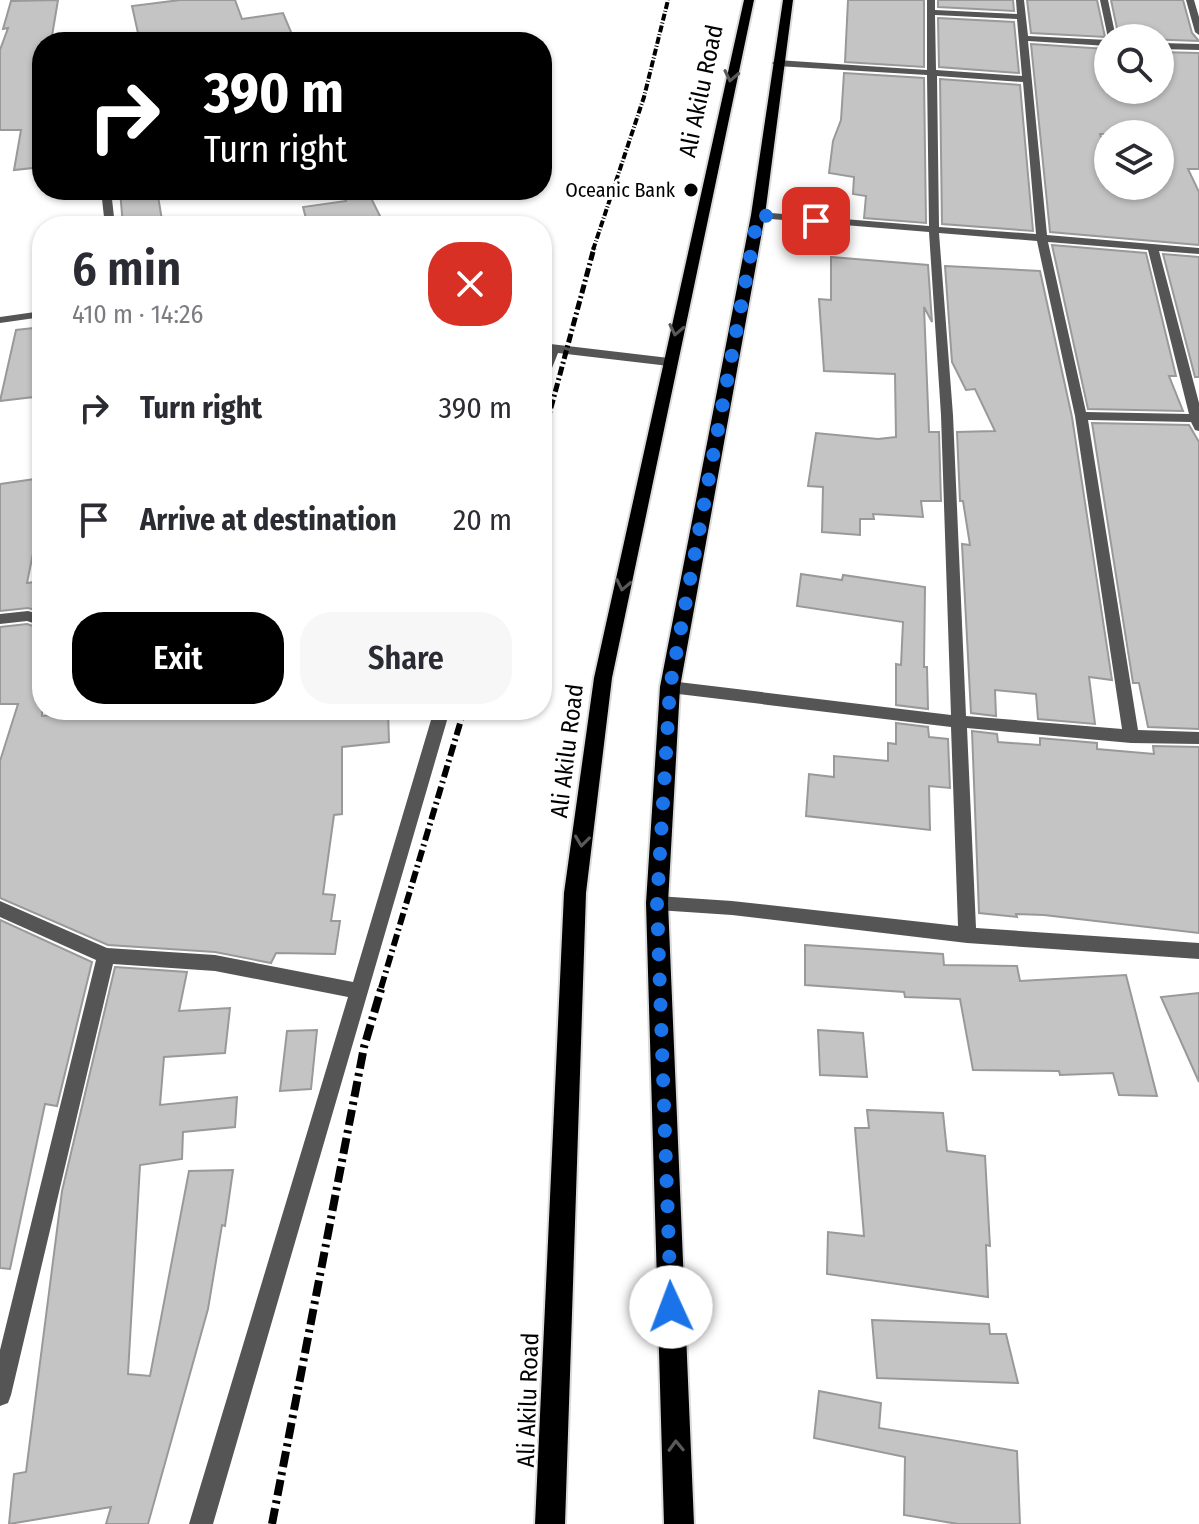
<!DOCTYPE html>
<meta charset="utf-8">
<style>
body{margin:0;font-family:"Fira Sans Condensed",sans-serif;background:#f7f7f7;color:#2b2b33;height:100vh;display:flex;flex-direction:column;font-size:30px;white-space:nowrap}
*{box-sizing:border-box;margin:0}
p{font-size:26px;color:#7c7c81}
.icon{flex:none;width:44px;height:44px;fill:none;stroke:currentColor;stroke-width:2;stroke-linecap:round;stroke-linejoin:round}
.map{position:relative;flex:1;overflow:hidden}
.panel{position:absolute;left:32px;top:216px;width:520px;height:504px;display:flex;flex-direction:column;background:#fff;border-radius:32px;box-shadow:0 2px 6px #0004}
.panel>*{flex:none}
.hud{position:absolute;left:32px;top:32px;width:520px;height:168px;border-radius:32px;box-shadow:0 2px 6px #0004;background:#000;color:#fff;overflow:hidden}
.fabs{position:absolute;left:1094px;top:24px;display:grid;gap:16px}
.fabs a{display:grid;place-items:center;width:80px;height:80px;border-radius:50%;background:#fff;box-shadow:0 2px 6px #0004;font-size:40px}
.pin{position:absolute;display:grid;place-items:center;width:68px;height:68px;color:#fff;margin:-34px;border-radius:16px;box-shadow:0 4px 12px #0006}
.me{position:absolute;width:88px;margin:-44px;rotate:358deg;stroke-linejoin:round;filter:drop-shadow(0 0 6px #0008)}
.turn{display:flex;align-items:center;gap:28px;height:168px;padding:0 40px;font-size:36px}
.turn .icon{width:104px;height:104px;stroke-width:2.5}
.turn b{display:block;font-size:56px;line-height:68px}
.round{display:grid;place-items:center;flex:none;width:84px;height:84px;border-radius:32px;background:#f7f7f7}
.head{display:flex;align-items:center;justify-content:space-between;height:136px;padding:0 40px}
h1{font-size:48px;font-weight:600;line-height:60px}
.button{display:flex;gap:16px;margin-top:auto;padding:16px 40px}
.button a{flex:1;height:92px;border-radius:32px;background:#000;color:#fff;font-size:32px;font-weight:600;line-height:92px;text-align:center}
.button a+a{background:#f7f7f7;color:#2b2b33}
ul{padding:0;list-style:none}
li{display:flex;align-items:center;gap:24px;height:112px;padding:0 40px}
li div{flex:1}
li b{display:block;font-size:30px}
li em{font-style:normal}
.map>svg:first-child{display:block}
.building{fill:#c4c4c4;stroke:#999;stroke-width:2;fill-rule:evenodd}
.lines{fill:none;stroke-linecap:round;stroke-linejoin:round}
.primary-casing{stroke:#dbdbdb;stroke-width:4}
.minor{fill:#555;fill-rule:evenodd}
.primary{fill:#000;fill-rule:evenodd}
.rail-far3{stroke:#000;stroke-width:4;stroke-dasharray:7 2 1 2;stroke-linecap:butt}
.rail-far2{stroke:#000;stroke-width:5;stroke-dasharray:9 3 2 3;stroke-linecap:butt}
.rail-far1{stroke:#000;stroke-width:6;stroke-dasharray:12 4 2 4;stroke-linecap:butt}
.rail{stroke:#000;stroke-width:8;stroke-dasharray:16 5 3 5;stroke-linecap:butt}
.oneway{stroke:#595959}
.route{stroke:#1a73e8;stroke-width:14;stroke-dasharray:0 25.2}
.poi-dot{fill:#000;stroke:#fff;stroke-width:3}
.labels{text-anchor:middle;stroke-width:6;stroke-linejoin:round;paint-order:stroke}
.far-poi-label{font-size:20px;fill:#000;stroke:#fff;text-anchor:end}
.street-label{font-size:24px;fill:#000;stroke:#fff}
</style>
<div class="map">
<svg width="1199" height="1524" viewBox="0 0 1199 1524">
<rect width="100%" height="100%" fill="#fff"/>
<!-- building -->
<path class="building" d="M 58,0 L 51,42 L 42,42 L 42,167 L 14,170 L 21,130 L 0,130 L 0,50 L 8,28 L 3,29 L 11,1 Z
M 180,0 L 235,0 L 242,19 L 283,13 L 294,39 L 140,42 L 132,6 Z
M 848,0 L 924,0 L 924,67 L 845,62 Z
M 938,0 L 1013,0 L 1014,11 L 938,7 Z
M 1027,0 L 1097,0 L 1105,37 L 1031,33 Z
M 1111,0 L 1183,0 L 1192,33 L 1199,41 L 1119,38 Z
M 938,18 L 1014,22 L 1019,73 L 939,67 Z
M 1031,44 L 1106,49 L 1108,90 L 1160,90 L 1160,52 L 1199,53 L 1199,169 L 1188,169 L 1199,192 L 1199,245 L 1050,232 ZM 1100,134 L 1160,134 L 1160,187 L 1108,186 L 1108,157 Z
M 844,73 L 924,78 L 926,223 L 864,218 L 866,196 L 853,194 L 854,177 L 829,173 L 833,141 L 841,120 Z
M 940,79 L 1020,85 L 1033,231 L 942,224 Z
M 120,190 L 157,190 L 163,226 L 123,226 Z
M 341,190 L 367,190 L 385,226 L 308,226 L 303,207 L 346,201 Z
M 1052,245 L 1146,253 L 1176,376 L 1169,376 L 1183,411 L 1088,409 Z
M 1163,254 L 1199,257 L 1199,377 L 1195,377 Z
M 831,257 L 928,265 L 932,322 L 924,307 L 929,432 L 939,432 L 941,501 L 921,501 L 923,517 L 873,514 L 874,519 L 860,519 L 860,535 L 822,532 L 823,487 L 808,486 L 816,433 L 878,439 L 896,437 L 895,374 L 824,371 L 819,299 L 831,300 Z
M 945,266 L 1040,271 L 1072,417 L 1112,680 L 1089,677 L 1095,724 L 1038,719 L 1036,694 L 995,690 L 996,716 L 971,713 L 962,544 L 970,545 L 963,501 L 960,501 L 957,432 L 995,431 L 975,389 L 966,390 L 952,362 Z
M 42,327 L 42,396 L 0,401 L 16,330 Z
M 1092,423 L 1189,425 L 1199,442 L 1199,729 L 1148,727 L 1139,683 L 1133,683 Z
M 42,478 L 42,509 L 27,583 L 42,581 L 42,612 L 28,608 L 0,611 L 0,484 Z
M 801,574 L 842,580 L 843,575 L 925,587 L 924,667 L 927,667 L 928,709 L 896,705 L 896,664 L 901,665 L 903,622 L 797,606 Z
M 27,624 L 42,629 L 42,716 L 106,710 L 388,710 L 389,742 L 342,747 L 342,814 L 334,815 L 323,894 L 335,895 L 331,921 L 340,921 L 335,954 L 276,953 L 271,963 L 215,952 L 108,945 L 0,898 L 0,761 L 18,704 L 0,704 L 0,627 Z
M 896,723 L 928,727 L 929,737 L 948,739 L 950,788 L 929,786 L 930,830 L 806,816 L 809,774 L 834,777 L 834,756 L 888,761 L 888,743 L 896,744 Z
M 972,731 L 997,734 L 998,742 L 1040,745 L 1040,738 L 1097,743 L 1097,749 L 1154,754 L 1153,746 L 1199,747 L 1199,933 L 1044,915 L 1016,914 L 1017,917 L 979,913 Z
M 0,920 L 92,962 L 57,1106 L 45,1104 L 10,1269 L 0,1268 Z
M 805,945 L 943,954 L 944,965 L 1017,966 L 1020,981 L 1126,975 L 1157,1096 L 1119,1095 L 1113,1073 L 1060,1075 L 1059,1071 L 973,1070 L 960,999 L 905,997 L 904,992 L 805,985 Z
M 115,967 L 187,972 L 179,1011 L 230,1008 L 225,1053 L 164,1057 L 160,1105 L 237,1097 L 235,1127 L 183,1132 L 182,1159 L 140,1165 L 128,1374 L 150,1376 L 189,1171 L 233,1170 L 225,1226 L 222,1225 L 208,1309 L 148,1524 L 106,1524 L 111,1507 L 9,1524 L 14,1474 L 26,1472 L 62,1191 Z
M 1199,993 L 1199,1082 L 1161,997 Z
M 317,1030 L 311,1089 L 280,1091 L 287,1031 Z
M 818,1030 L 863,1033 L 867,1077 L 820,1075 Z
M 867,1110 L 943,1113 L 947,1151 L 985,1156 L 990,1246 L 986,1245 L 988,1297 L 827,1274 L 828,1232 L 864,1236 L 855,1128 L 869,1128 Z
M 872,1320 L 989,1324 L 990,1334 L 1006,1334 L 1018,1383 L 877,1378 Z
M 819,1391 L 881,1403 L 879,1428 L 1017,1451 L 1020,1524 L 958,1524 L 904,1515 L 905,1457 L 814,1438 Z"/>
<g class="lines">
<!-- primary casing -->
<g class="primary-casing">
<path id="primary" d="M 744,0 L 754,0 L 612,678 L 586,893 L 565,1524 L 535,1524 L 564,893 L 594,678 Z
M 783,0 L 793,0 L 765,215 L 680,687 L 668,903 L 694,1524 L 664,1524 L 646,903 L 660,687 L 751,215 Z"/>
</g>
<!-- minor -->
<path class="minor" d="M 927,0 L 935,0 L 935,10 L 1017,14 L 1016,0 L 1024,0 L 1028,36 L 1108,40 L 1108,46 L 1028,41 L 1047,235 L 1199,248 L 1199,254 L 1159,251 L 1199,403 L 1199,431 L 1195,430 L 1191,422 L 1088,420 L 1138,730 L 1199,732 L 1199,744 L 1131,743 L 967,728 L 976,928 L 1199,943 L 1199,959 L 967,943 L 732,915 L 657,910 L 651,908 L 648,903 L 651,898 L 657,896 L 732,901 L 958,926 L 951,727 L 670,693 L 662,687 L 670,681 L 951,715 L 941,415 L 929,232 L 758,218 L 753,215 L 758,212 L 929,226 L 927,75 L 777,66 L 772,63 L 777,60 L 927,70 ZM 935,15 L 1017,19 L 1022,76 L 936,70 ZM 937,76 L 1023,82 L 1036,234 L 939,227 ZM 939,233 L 1037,241 L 1075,416 L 1122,729 L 966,716 L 953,415 ZM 1048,242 L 1148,250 L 1189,414 L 1086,412 Z
M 1100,0 L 1108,0 L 1116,38 L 1108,38 Z
M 1186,0 L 1194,0 L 1199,17 L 1199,35 L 1195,32 Z
M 1160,43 L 1199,44 L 1199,50 L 1160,49 Z
M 101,190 L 111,190 L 115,226 L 105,226 Z
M 42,311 L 42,317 L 0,323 L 0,317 Z
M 542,343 L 669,358 L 675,362 L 669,366 L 558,353 L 548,378 L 542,382 L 542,363 L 547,351 L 542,351 Z
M 28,611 L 42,615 L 42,626 L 27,621 L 0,624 L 0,614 Z
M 434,710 L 450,710 L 213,1524 L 189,1524 L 348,997 L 215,971 L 113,964 L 11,1395 L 8,1403 L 0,1406 L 0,1350 L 96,960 L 0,917 L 0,901 L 107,948 L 215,955 L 353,982 Z"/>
<!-- primary -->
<use href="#primary" class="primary"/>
<!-- rail-far3 -->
<path class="rail-far3" d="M 593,250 L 644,97 L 668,0"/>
<!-- rail-far2 -->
<path class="rail-far2" d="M 542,441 L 594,248"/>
<!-- rail-far1 -->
<path class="rail-far1" d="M 381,988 L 464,710"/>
<!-- rail -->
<path class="rail" d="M 272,1524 L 364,1047 L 382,986"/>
</g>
<!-- one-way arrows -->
<defs><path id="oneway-chevron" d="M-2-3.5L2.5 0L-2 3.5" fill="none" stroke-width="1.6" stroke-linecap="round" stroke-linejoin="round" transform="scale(2)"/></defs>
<g class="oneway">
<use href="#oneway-chevron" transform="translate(731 76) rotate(102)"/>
<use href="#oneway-chevron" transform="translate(676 330) rotate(102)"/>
<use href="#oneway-chevron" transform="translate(623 585) rotate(102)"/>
<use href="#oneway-chevron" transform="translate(582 841) rotate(97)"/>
<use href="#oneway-chevron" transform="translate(676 1446) rotate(-92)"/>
</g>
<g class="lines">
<!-- route -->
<path class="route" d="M 671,1307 L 657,903 L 670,687 L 758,215 L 816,221"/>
</g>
<!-- markers -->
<circle class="poi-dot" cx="691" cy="190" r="8"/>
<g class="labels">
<!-- far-poi labels -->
<g class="far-poi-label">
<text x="675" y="197">Oceanic Bank</text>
</g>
<!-- street labels -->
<g class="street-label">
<text transform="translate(701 91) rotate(-78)" y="8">Ali Akilu Road</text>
<text transform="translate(567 751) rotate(-83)" y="8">Ali Akilu Road</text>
<text transform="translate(528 1400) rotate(-88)" y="8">Ali Akilu Road</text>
</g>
</g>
</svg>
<div class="fabs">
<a><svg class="icon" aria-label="search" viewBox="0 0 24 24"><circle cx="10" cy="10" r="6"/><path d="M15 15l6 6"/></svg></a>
<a><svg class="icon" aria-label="layers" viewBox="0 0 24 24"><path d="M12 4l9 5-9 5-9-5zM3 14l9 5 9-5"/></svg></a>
</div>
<div class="pin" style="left:816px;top:221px;background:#d93025"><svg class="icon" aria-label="arrive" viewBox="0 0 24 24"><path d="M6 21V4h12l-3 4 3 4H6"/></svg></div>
<svg class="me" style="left:671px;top:1307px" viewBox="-20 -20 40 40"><circle r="19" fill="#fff"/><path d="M0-13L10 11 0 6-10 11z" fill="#1a73e8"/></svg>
<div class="hud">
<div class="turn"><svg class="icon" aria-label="right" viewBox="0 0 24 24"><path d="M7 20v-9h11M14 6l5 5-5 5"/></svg><div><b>390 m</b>Turn right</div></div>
</div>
<section class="panel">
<div class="head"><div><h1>6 min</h1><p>410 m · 14:26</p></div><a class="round" style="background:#d93025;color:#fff"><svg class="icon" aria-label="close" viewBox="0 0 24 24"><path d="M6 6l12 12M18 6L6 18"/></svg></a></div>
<ul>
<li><svg class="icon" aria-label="right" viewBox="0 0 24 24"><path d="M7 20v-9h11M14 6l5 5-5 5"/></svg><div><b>Turn right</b></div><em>390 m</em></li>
<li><svg class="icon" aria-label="arrive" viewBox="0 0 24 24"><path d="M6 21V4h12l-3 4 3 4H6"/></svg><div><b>Arrive at destination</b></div><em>20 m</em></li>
</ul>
<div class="button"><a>Exit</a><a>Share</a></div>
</section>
</div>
